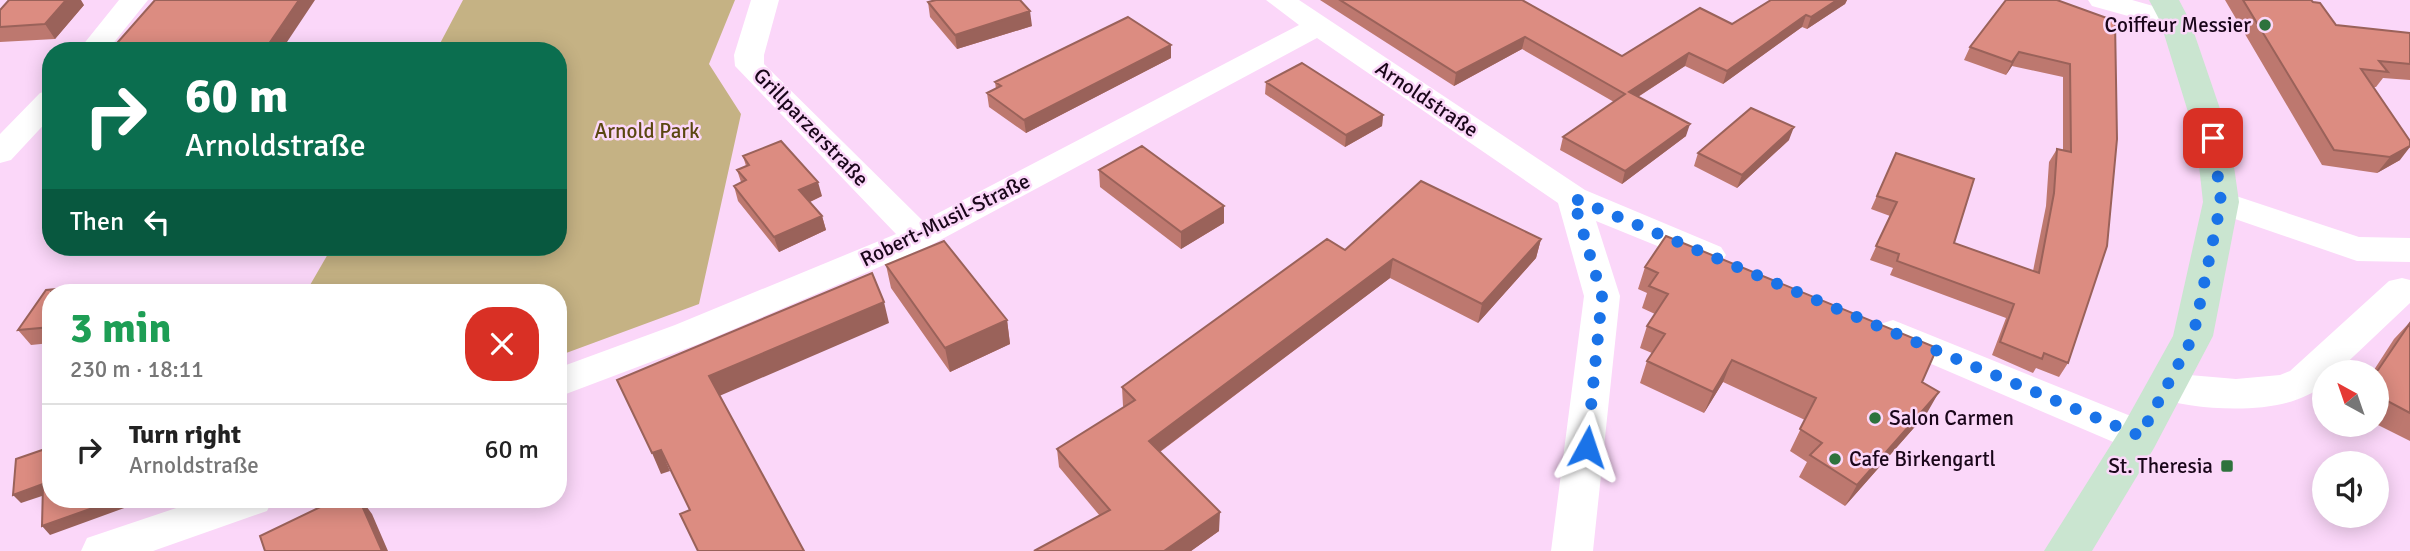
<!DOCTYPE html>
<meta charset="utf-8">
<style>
body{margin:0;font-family:Signika,sans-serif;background:#f2f2f2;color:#222;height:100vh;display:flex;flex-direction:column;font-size:26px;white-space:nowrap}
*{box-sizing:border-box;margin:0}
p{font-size:23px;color:#767676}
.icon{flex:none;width:38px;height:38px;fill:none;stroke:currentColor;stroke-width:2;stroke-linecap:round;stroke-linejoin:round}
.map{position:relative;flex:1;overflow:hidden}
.panel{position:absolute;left:42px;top:284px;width:525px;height:224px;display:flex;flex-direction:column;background:#fff;border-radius:28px;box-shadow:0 4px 18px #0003}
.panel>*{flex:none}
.guide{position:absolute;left:42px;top:42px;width:525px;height:214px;border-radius:28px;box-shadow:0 4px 18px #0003;background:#0b6e4f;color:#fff;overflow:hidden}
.needle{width:46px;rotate:320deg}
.fabs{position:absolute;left:2312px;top:360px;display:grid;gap:14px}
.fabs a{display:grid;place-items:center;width:77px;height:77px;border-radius:50%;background:#fff;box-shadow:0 4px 18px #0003;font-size:35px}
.pin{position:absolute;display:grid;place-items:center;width:60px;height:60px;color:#fff;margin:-30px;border-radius:14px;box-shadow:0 4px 10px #0006}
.me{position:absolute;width:77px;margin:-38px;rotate:5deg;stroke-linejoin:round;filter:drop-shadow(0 0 5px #0008)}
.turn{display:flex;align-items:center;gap:24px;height:147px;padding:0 28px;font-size:32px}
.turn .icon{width:91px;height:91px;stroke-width:2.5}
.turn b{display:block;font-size:49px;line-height:60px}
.then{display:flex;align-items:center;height:66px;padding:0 28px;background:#0003;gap:14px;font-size:26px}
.round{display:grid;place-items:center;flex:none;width:74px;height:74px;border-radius:28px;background:#f2f2f2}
.head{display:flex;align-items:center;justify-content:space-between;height:119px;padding:0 28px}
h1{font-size:42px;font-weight:700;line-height:52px;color:#1e9e55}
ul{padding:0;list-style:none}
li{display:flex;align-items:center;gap:21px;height:91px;padding:0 28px;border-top:2px solid #e0e0e0}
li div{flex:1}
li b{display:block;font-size:26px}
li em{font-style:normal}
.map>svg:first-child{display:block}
.green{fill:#c5b284}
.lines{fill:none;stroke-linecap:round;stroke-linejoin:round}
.street{fill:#fff;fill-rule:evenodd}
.secondary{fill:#cae5d0;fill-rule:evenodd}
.wall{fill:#bd786f}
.shaded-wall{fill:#9a625a}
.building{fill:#dc8c81;stroke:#9a625a;stroke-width:2}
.route{stroke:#1a73e8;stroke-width:12;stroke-dasharray:0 21.6}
.poi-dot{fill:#2e723d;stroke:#fbd7f9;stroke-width:2.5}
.labels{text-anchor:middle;stroke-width:5;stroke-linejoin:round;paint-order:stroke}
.poi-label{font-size:21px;fill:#1a061a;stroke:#fbd7f9;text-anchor:end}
.street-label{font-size:21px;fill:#1a061a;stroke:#fbd7f9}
.park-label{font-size:21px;fill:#5a4710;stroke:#fbd7f9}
</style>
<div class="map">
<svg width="2410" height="551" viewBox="0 0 2410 551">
<rect width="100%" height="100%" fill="#fbd7f9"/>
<!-- green -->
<path class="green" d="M 463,0 L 735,0 L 709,64 L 741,114 L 699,304 L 558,356 L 558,292 L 306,292 L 332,247 L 558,247 L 558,51 L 436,51 Z"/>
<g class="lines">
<!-- street -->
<path class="street" d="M 119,0 L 148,0 L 107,51 L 78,51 Z
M 751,0 L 779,0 L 764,55 L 764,64 L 923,221 L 1299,25 L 1266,0 L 1299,0 L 1585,190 L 1721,247 L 1726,255 L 1721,263 L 1709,267 L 1596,221 L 1620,296 L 1593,551 L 1551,551 L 1584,296 L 1558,203 L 1317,38 L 931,245 L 701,343 L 558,397 L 558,368 L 675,325 L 896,234 L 735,66 L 734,55 Z
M 2088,0 L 2132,0 L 2185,15 L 2189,21 L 2185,27 L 2175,29 L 2092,6 Z
M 51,90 L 51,117 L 11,160 L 0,163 L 0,134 L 40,93 Z
M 2221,191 L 2359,237 L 2410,238 L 2410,262 L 2357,261 L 2209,210 L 2204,202 L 2209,194 Z
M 2402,278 L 2410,280 L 2410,303 L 2336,373 L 2324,373 L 2324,384 C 2288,418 2197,411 2153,397 L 2147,387 L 2153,377 L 2166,373 L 2236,379 L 2280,375 L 2290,371 L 2389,281 Z
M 1893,320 L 2153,425 L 2159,436 L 2153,447 L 2139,451 L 2125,447 L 1880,342 L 1875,333 L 1880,324 Z
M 203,499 L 273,499 L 267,511 L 153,551 L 81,551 L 87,538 Z"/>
<!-- secondary -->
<path class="secondary" d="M 2149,0 L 2179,0 L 2190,21 L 2230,138 L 2239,202 L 2213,336 L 2154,448 L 2092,551 L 2044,551 L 2124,424 L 2173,336 L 2203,202 L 2196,138 L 2160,21 Z"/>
</g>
<!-- wall -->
<path class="wall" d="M 1320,0 L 1522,0 L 1622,56 L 1732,24 L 1771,0 L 1847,0 L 1845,4 L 1807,29 L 1802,27 L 1723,84 L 1685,66 L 1638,97 L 1686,136 L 1622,184 L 1560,150 L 1563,137 L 1614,102 L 1522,49 L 1454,86 Z
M 2225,0 L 2311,0 L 2336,25 L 2410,33 L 2410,80 L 2383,78 L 2376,87 L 2374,87 L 2400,160 L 2377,173 L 2322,165 Z
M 928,2 L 1032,26 L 957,49 L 930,17 Z
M 84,5 L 55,39 L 0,42 L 0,10 Z
M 2115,21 L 2068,363 L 2059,377 L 2036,368 L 2033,373 L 1992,355 L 2006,318 L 1890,275 L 1893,268 L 1870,260 L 1890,216 L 1871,209 L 1896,153 L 1954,243 L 2033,271 L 2046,206 L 2049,162 L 2057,149 L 2063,150 L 2063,77 L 2012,66 L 2006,75 L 1964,60 L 1970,47 Z
M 1171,58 L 1026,133 L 989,107 L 987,93 L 996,89 L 995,82 Z
M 1266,82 L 1383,115 L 1382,126 L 1345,147 L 1265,94 Z
M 1789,140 L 1737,188 L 1694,166 L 1698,153 Z
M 743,156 L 822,196 L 810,202 L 822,216 L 826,230 L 779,252 L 738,201 L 734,186 L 741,182 L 737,170 L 746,166 Z
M 1099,170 L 1224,206 L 1224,223 L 1181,249 L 1100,187 Z
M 1541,239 L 1536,258 L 1478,323 L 1390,278 L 1160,452 L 1219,531 L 1191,551 L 1034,551 L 1100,516 L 1059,467 L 1057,449 L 1124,407 L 1123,406 L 1122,387 L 1345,250 Z
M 886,265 L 1007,320 L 1010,344 L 950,372 L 891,288 Z
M 1645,267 L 1922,382 L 1927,413 L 1845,506 L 1799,477 L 1807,462 L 1790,451 L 1805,420 L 1723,382 L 1704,413 L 1640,383 L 1647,361 L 1652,353 L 1640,348 L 1647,326 L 1655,314 L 1642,308 L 1647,293 L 1638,289 Z
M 51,292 L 51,343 L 31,345 L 18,330 Z
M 2410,322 L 2410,441 L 2376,424 L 2376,373 L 2372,373 L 2394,339 Z"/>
<!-- shaded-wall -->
<path class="shaded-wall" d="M 66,0 L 81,0 L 84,5 L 55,39 L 45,24 Z
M 299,0 L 315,0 L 281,51 L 264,51 Z
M 1837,0 L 1847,0 L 1845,4 L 1807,29 L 1811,17 Z
M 1030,11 L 1032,26 L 957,49 L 955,35 Z
M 1806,15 L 1802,27 L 1723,84 L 1727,71 Z
M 1525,37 L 1522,49 L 1454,86 L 1456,73 Z
M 1171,45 L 1171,58 L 1026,133 L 1024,120 Z
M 2019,52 L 2012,66 L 2006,75 L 2012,62 Z
M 1689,53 L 1685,66 L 1625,105 L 1629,92 Z
M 1383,115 L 1382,126 L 1345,147 L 1346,135 Z
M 1690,124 L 1686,136 L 1622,184 L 1625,171 Z
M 1794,127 L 1789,140 L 1737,188 L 1742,175 Z
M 2410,146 L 2410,147 L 2400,160 L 2377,173 L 2390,157 Z
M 818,182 L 822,196 L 803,205 L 799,190 Z
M 1224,206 L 1224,223 L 1181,249 L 1181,232 Z
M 822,216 L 826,230 L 779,252 L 774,237 Z
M 1541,239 L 1536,258 L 1478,323 L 1482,304 Z
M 1393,259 L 1390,278 L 1150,459 L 1149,441 Z
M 90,286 L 95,292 L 86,292 Z
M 884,302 L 889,323 L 717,397 L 709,376 Z
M 1007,320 L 1010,344 L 950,372 L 945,348 Z
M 1732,360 L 1723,382 L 1704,413 L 1713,392 Z
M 1939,392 L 1927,413 L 1845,506 L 1857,485 Z
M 661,450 L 670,471 L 661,474 L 652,453 Z
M 43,484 L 51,493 L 21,503 L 13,495 Z
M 118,499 L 149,499 L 50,535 L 42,526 Z
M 359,499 L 361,499 L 372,514 L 388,551 L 382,551 Z
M 1220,512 L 1219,531 L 1191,551 L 1164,551 Z"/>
<!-- building -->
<path class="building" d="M 9,0 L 66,0 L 45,24 L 0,27 L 0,10 Z
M 155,0 L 299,0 L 264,51 L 110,51 Z
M 936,0 L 1020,0 L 1030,11 L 955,35 L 928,2 Z
M 1340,0 L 1522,0 L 1622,56 L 1700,8 L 1732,24 L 1771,0 L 1837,0 L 1811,17 L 1806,15 L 1727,71 L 1689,53 L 1629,92 L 1690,124 L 1625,171 L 1563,137 L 1625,94 L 1525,37 L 1456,73 Z
M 2006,0 L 2057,0 L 2115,21 L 2117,139 L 2107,246 L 2068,363 L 2044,353 L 2042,359 L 2000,342 L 2014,304 L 1897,261 L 1899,254 L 1876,246 L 1897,202 L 1877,196 L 1896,153 L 1974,179 L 1954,243 L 2039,273 L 2054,193 L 2057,149 L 2071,152 L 2070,64 L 2019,52 L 2012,62 L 1970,47 Z
M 2243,0 L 2311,0 L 2313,2 L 2320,3 L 2336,25 L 2410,33 L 2410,64 L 2379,61 L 2388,72 L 2361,69 L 2410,141 L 2410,146 L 2390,157 L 2334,150 Z
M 1128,17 L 1171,45 L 1024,120 L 987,93 L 1001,86 L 995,82 Z
M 1302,63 L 1383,115 L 1346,135 L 1266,82 Z
M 1751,108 L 1794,127 L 1742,175 L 1698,153 Z
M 781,141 L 818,182 L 799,190 L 822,216 L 774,237 L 734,186 L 746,180 L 737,170 L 749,165 L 743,156 Z
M 1142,146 L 1224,206 L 1181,232 L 1099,170 Z
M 1421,181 L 1541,239 L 1482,304 L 1393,259 L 1149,441 L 1220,512 L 1164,551 L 1034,551 L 1110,510 L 1057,449 L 1135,400 L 1122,387 L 1327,239 L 1345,250 Z
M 1666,236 L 1937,348 L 1922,382 L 1939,392 L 1857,485 L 1810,455 L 1822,443 L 1800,429 L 1816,398 L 1732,360 L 1713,392 L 1647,361 L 1665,334 L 1647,326 L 1668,294 L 1649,286 L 1658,273 L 1645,267 Z
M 944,241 L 1007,320 L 945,348 L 886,265 Z
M 872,273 L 884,302 L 709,376 L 804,551 L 698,551 L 680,514 L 690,510 L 661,450 L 652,453 L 617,380 Z
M 90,286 L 86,292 L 51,292 L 51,327 L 18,330 L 46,290 Z
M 2410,323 L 2410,413 L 2376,395 L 2376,373 Z
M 51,447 L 51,499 L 118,499 L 42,526 L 43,484 L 13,495 L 16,459 Z
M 337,499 L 359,499 L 382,551 L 265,551 L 260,536 Z"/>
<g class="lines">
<!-- route -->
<path class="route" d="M 1587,447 L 1602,296 L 1573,198 L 2140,436 L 2193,337 L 2221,202 L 2213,138"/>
</g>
<!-- markers -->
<g class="poi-dot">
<circle cx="2265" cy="25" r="7"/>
<circle cx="1875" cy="418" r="7"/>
<circle cx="1835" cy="459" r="7"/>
<rect x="2220" y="459" width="14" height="14" rx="3.5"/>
</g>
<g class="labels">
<!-- poi labels -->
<g class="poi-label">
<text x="2251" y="32">Coiffeur Messier</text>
<text x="1889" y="425" text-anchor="start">Salon Carmen</text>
<text x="1849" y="466" text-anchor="start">Cafe Birkengartl</text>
<text x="2213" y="473">St. Theresia</text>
</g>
<!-- street labels -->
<g class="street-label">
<text transform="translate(1427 99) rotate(34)" y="7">Arnoldstraße</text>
<text transform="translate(811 127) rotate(46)" y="7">Grillparzerstraße</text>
<text transform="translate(945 220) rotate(-26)" y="7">Robert-Musil-Straße</text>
</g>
<!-- park labels -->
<g class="park-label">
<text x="647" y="138">Arnold Park</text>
</g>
</g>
</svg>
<div class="fabs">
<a><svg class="needle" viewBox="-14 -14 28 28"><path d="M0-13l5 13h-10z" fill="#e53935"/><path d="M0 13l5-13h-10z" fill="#767676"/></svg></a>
<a><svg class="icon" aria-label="sound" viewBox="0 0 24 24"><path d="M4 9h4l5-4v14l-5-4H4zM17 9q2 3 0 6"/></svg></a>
</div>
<div class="pin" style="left:2213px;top:138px;background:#d93025"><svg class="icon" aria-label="arrive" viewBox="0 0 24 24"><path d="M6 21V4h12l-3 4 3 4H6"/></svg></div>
<svg class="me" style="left:1587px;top:447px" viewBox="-20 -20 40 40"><path d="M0-17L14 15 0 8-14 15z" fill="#1a73e8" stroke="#fff" stroke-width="4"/></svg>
<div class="guide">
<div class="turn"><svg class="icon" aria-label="right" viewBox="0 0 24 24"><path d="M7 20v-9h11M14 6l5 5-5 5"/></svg><div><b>60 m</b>Arnoldstraße</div></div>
<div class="then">Then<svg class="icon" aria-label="left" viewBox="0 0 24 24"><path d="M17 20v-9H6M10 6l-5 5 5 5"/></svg></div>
</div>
<section class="panel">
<div class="head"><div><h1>3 min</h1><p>230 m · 18:11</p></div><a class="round" style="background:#d93025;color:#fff"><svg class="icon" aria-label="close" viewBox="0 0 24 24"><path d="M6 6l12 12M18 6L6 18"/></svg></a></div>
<ul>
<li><svg class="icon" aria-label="right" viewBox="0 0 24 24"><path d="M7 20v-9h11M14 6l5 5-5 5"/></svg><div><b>Turn right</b><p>Arnoldstraße</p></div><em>60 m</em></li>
</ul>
</section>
</div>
